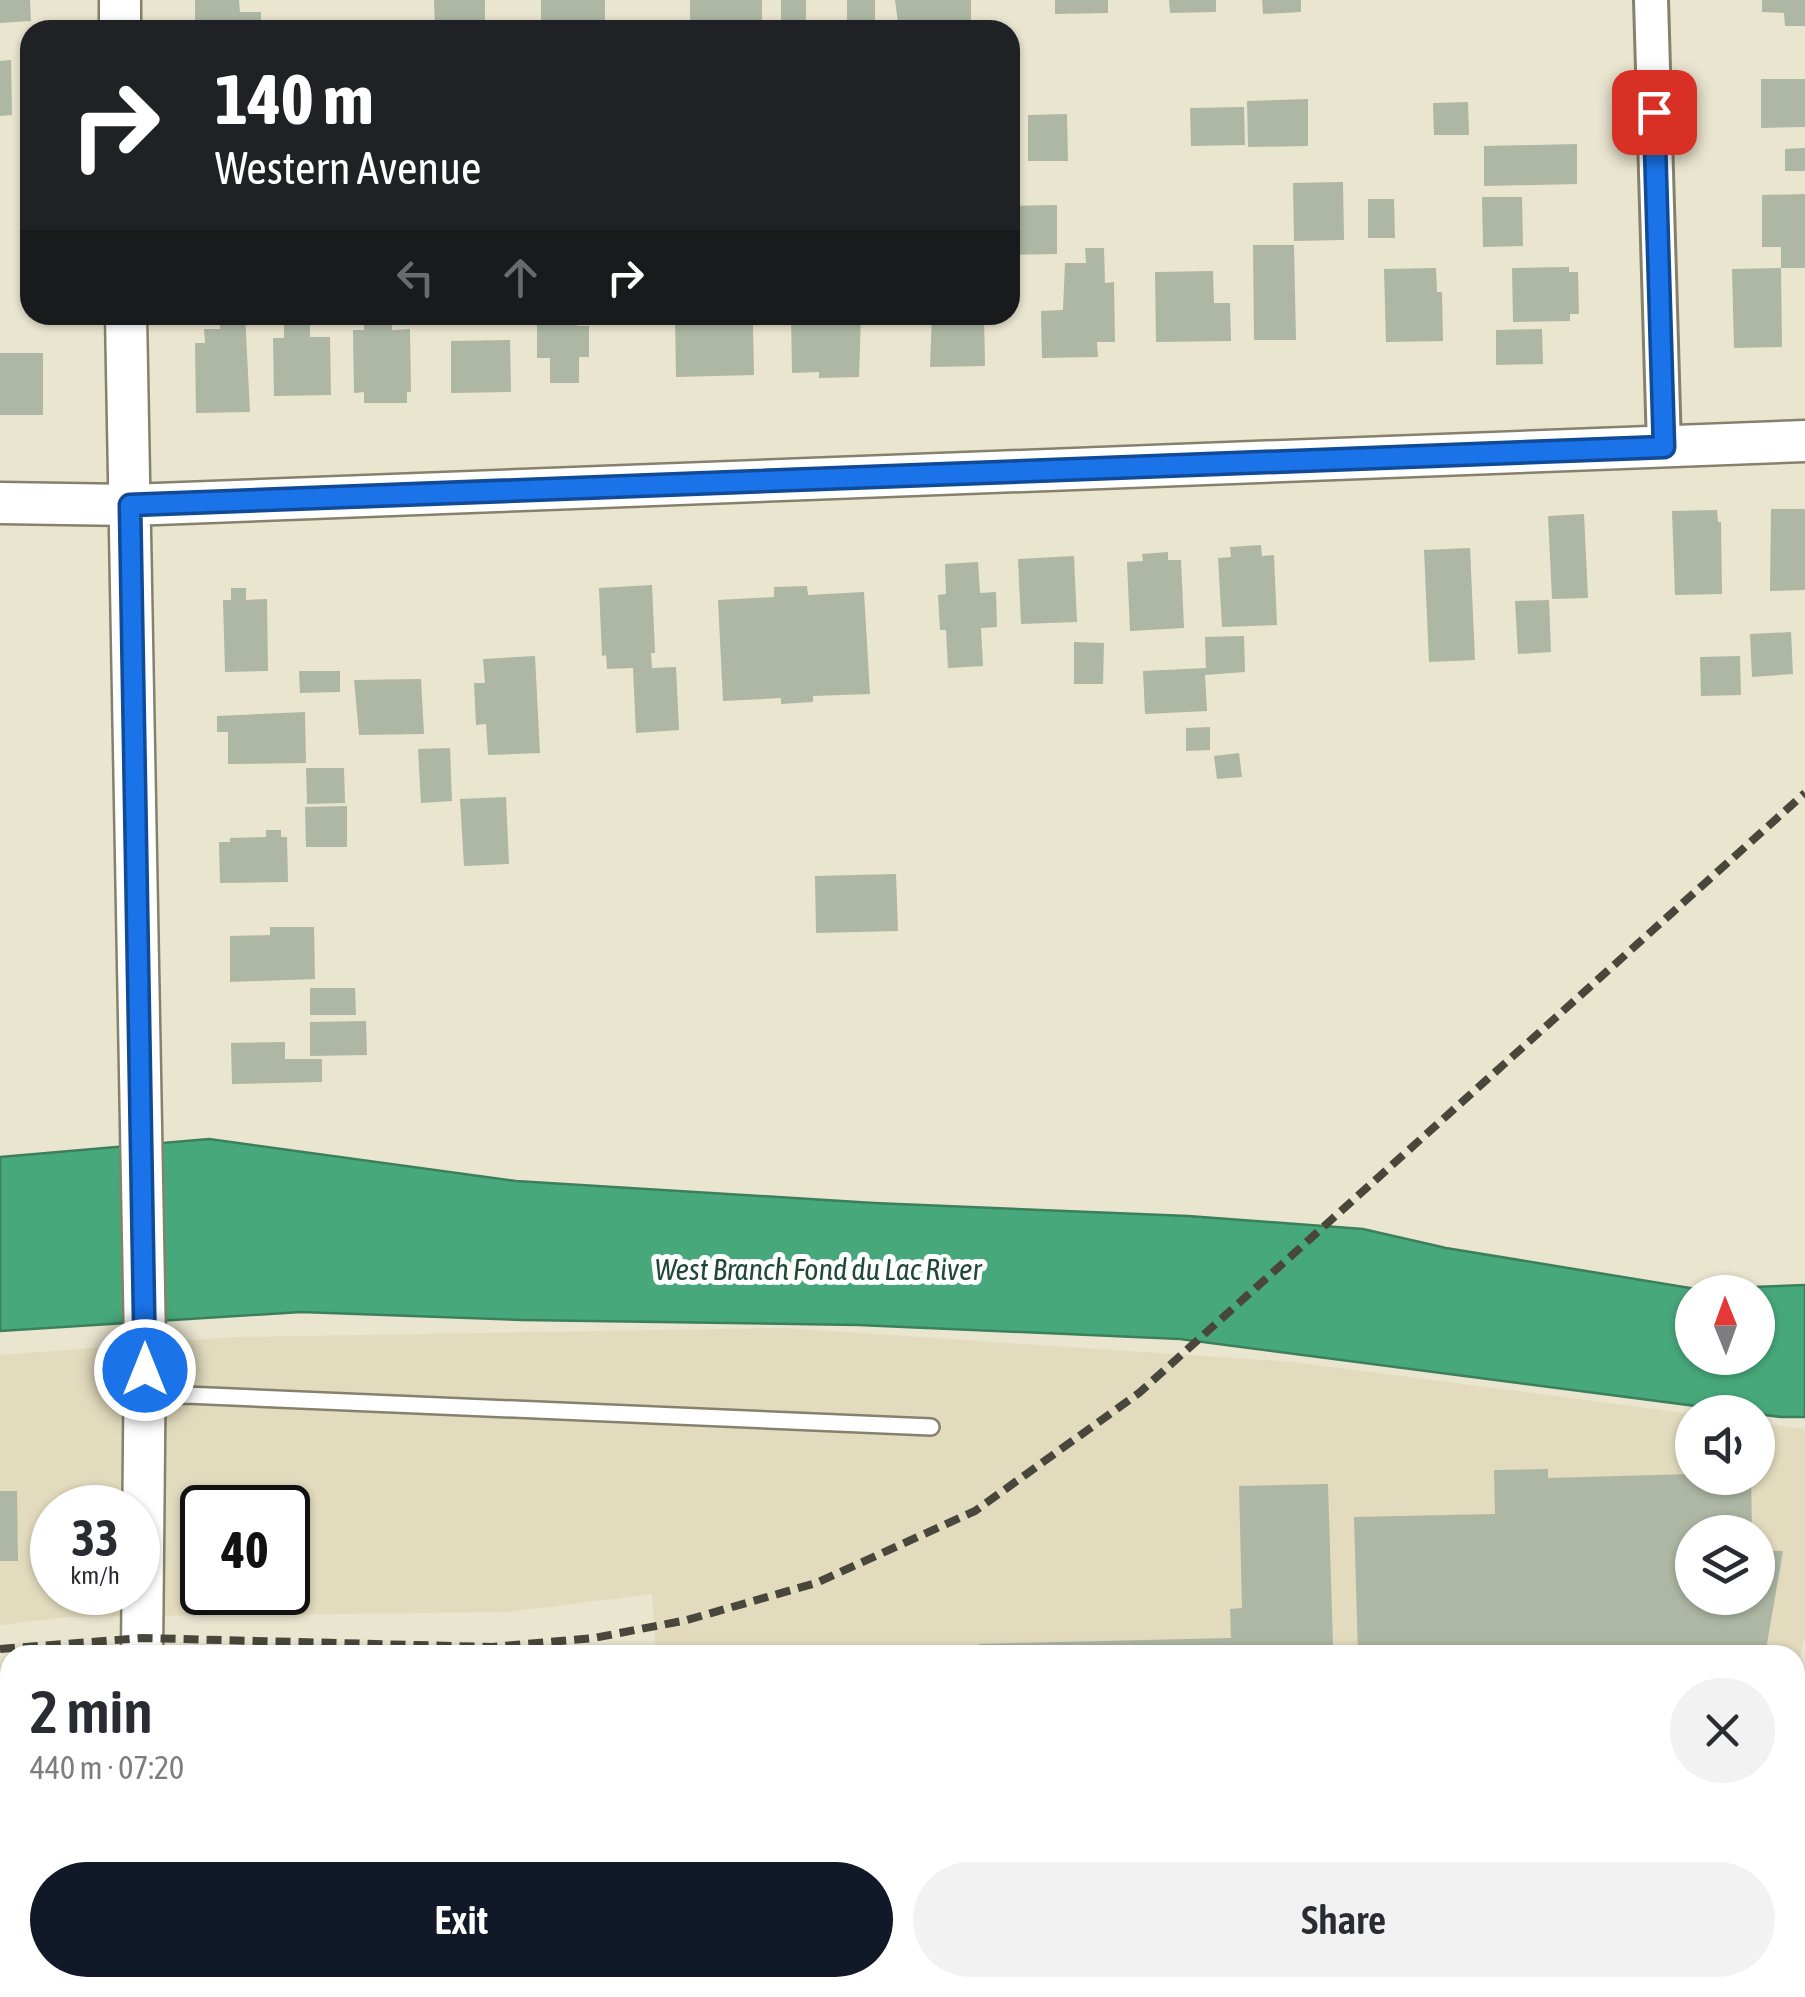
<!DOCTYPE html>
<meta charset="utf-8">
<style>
body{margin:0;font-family:"Asap Condensed",sans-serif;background:#f2f2f3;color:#2b2b33;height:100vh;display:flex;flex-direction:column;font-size:38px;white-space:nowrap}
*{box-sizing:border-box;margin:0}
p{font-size:32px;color:#7c7c81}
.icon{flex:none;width:55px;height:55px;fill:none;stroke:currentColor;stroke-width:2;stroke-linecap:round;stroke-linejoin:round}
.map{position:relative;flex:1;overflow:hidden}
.details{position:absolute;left:0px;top:1645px;width:1805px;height:352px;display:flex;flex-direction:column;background:#fff;border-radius:30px 30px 0 0;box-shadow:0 2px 8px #0004}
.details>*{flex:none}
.guide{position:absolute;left:20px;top:20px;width:1000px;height:305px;border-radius:30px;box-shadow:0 2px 8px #0004;background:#202124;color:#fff;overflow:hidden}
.needle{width:65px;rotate:359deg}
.tools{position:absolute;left:1675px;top:1275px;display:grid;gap:20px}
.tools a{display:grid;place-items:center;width:100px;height:100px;border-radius:50%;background:#fff;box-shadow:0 2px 8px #0004;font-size:50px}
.speed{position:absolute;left:30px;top:1485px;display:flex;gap:20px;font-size:50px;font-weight:700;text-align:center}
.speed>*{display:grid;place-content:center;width:130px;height:130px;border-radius:50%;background:#fff;box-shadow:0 2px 8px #0004;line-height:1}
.speed small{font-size:25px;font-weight:400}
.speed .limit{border:5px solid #111;border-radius:15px;background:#fff;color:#111}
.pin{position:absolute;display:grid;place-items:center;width:85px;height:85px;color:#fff;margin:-42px;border-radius:20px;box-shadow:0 5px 15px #0006}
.me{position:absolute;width:110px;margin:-55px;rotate:0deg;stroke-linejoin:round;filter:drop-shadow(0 0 8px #0008)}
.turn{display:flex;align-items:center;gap:35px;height:210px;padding:0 30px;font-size:45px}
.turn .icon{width:130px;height:130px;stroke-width:2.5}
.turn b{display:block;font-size:70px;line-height:85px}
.lanes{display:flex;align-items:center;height:95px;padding:0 30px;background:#0003;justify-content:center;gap:50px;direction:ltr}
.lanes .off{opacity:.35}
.round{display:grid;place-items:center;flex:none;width:105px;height:105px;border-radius:52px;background:#f2f2f3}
.summary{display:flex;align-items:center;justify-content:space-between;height:170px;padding:0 30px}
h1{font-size:60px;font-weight:600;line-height:75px}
.button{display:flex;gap:20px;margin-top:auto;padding:20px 30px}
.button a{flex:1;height:115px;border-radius:60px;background:#111827;color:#fff;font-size:40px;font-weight:600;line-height:115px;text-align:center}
.button a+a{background:#f2f2f3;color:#2b2b33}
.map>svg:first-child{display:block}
.built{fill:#e2dbbe;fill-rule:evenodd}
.water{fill:#47a97b;stroke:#3b7f5c;stroke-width:2.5;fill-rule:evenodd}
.building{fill:#adb7a3}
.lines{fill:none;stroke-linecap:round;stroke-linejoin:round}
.service-casing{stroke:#86816d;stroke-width:20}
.minor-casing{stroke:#86816d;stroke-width:38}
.tertiary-casing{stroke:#86816d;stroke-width:45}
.service{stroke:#fff;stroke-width:15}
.minor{stroke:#fff;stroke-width:32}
.tertiary{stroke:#fff;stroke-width:40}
.rail{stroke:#49473c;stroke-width:8;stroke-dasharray:15 8;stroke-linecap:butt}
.route-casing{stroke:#114b97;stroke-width:25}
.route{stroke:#1a73e8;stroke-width:18}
.labels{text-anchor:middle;stroke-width:10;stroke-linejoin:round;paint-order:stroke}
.water-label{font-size:30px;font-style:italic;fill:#204935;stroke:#fff}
</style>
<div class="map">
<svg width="1805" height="1997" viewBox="0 0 1805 1997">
<rect width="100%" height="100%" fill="#eae5cf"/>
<!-- built -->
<path class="built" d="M 785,1328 L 1293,1362 L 1692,1414 L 1692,1478 L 1758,1478 L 1758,1423 L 1805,1429 L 1805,1635 L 1795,1682 L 1795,1655 L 656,1655 L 652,1594 L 508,1612 L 67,1617 L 0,1625 L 0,1355 L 236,1337 ZM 52,1508 L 138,1508 L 138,1592 L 52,1592 ZM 202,1508 L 288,1508 L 288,1592 L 202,1592 ZM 1692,1532 L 1758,1532 L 1758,1598 L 1692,1598 Z
M 676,1988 L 1740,1988 L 1739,1997 L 677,1997 Z"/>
<!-- water -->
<path class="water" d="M 209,1139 L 516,1181 L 874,1203 L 1188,1216 L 1363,1229 L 1446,1248 L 1696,1289 L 1805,1285 L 1805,1417 L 1781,1417 L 1180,1339 L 858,1325 L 522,1320 L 301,1312 L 0,1331 L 0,1157 ZM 1692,1292 L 1758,1292 L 1758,1358 L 1692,1358 Z"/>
<!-- building -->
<path class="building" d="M 0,0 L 30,0 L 31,21 L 0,23 Z
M 195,0 L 239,0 L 240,12 L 261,12 L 261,30 L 195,30 Z
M 434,0 L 485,0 L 485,30 L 435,30 Z
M 541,0 L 605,0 L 605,30 L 541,30 Z
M 690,0 L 762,0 L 762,30 L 690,30 Z
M 781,0 L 806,0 L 806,21 L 781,22 Z
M 847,0 L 875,0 L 875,30 L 847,30 Z
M 895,0 L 971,0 L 971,21 L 912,22 L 912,30 L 899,30 Z
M 1055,0 L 1108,0 L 1108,13 L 1055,14 Z
M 1169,0 L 1216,0 L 1216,12 L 1170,13 Z
M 1262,0 L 1301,0 L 1301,12 L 1263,14 Z
M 1762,0 L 1805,0 L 1805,26 L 1785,26 L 1784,13 L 1762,12 Z
M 11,60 L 12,115 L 0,116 L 0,61 Z
M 1761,79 L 1805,79 L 1805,127 L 1761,128 Z
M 1308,99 L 1308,146 L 1248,147 L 1247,101 Z
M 1468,102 L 1469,135 L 1434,135 L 1433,103 Z
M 1244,107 L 1245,145 L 1191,146 L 1190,108 Z
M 1067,114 L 1068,161 L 1028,161 L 1028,115 Z
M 1577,144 L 1577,184 L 1484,186 L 1484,146 Z
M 1805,148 L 1805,171 L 1785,171 L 1785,149 Z
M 1343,182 L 1344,240 L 1294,241 L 1293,183 Z
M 1805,194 L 1805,268 L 1781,268 L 1781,247 L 1762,247 L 1762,195 Z
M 1482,197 L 1522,197 L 1523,246 L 1483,247 Z
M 1368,199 L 1394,199 L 1395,238 L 1368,238 Z
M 1057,205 L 1057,254 L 1010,255 L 1010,206 Z
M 1253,245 L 1294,245 L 1296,340 L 1254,340 Z
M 1085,248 L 1104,248 L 1105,283 L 1114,282 L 1115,342 L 1097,342 L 1098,357 L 1042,358 L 1041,311 L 1063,310 L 1065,263 L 1086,263 Z
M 1569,267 L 1569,272 L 1578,272 L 1579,314 L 1570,314 L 1570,321 L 1513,322 L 1512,268 Z
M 1436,268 L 1437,292 L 1442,292 L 1443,341 L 1386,342 L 1384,269 Z
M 1781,268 L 1782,347 L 1734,348 L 1732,269 Z
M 1213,271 L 1214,303 L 1230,303 L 1231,341 L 1156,342 L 1155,272 Z
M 220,315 L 245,315 L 250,412 L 196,413 L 195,343 L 205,343 L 204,329 L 220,329 Z
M 392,315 L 392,330 L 410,329 L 411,392 L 407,392 L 407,403 L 364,403 L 364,392 L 354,393 L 353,330 L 364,330 L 364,316 Z
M 537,315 L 576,315 L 577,326 L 589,326 L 589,357 L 579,357 L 579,383 L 550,383 L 550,358 L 537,358 Z
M 675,315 L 717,315 L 717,325 L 753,325 L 754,375 L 676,377 Z
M 791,315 L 861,315 L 859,377 L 819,378 L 819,372 L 792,373 Z
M 932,315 L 984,315 L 985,366 L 930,367 Z
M 284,322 L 310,322 L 310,337 L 330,337 L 331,395 L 274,396 L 273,338 L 284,338 Z
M 1542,329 L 1543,364 L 1496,365 L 1496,330 Z
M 510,340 L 511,392 L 451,393 L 451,341 Z
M 0,353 L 43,353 L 43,415 L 0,415 Z
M 1771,509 L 1805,509 L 1805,590 L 1770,591 Z
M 1717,510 L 1718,522 L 1721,522 L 1722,594 L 1675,595 L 1672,511 Z
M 1584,514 L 1588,598 L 1552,599 L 1548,516 Z
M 1261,545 L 1262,556 L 1274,555 L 1277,625 L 1222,627 L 1218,558 L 1231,557 L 1230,547 Z
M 1470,548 L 1475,660 L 1429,662 L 1424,550 Z
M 1168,552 L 1168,560 L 1181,560 L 1184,628 L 1130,631 L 1127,562 L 1143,561 L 1142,554 Z
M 1074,556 L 1077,622 L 1021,624 L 1018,559 Z
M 978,562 L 980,593 L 996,592 L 997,627 L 981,628 L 983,666 L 948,668 L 946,630 L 940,630 L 938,595 L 946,594 L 945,564 Z
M 652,585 L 655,653 L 651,653 L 652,668 L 676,667 L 679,730 L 636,733 L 633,668 L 607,669 L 606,655 L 602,656 L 599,588 Z
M 807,586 L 808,595 L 864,592 L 870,694 L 813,696 L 813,702 L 781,704 L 781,698 L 723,701 L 718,600 L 774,597 L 774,587 Z
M 231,588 L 246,588 L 246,600 L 267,599 L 268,671 L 225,672 L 223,600 L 231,600 Z
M 1549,600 L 1551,652 L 1518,654 L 1515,601 Z
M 1791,632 L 1793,674 L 1752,677 L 1750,634 Z
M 1244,636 L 1245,672 L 1205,675 L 1207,711 L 1145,714 L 1143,671 L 1206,668 L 1205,637 Z
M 1074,642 L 1104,643 L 1103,684 L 1074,684 Z
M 535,656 L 540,753 L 488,755 L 486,724 L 476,725 L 474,683 L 485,683 L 483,659 Z
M 1740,656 L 1741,695 L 1701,696 L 1700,657 Z
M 299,671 L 340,671 L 340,692 L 300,693 Z
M 421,679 L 424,734 L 359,735 L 354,680 Z
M 305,712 L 306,763 L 228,764 L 228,732 L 217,732 L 217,716 Z
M 1210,727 L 1210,750 L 1186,751 L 1186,728 Z
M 450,748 L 452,801 L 421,803 L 418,749 Z
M 1239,753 L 1242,777 L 1217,779 L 1214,756 Z
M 306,768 L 344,768 L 345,803 L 307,804 Z
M 506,797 L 509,864 L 464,866 L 460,799 Z
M 347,806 L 347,847 L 306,847 L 305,807 Z
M 266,830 L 281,830 L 281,837 L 287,837 L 288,882 L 220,883 L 219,842 L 230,842 L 230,838 L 266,837 Z
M 896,874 L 898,931 L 816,933 L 815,876 Z
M 270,927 L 314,927 L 315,979 L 230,982 L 230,936 L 270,935 Z
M 310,988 L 355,988 L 356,1015 L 310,1015 Z
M 366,1021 L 367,1055 L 310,1056 L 310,1022 Z
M 285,1042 L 285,1059 L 322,1059 L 322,1082 L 232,1084 L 231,1043 Z
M 1548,1469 L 1548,1478 L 1692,1474 L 1692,1478 L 1751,1478 L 1752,1532 L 1692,1532 L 1692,1598 L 1758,1598 L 1758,1551 L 1783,1551 L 1765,1655 L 1358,1655 L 1354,1517 L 1495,1514 L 1494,1470 Z
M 1328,1484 L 1333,1645 L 1234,1648 L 1235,1655 L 979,1655 L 979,1644 L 1231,1638 L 1230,1609 L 1242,1608 L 1239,1486 Z
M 0,1491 L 17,1491 L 18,1561 L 0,1561 Z
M 0,1747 L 10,1747 L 10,1789 L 0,1789 Z
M 4,1862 L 10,1862 L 10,1939 L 5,1939 L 5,1913 L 0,1913 Z"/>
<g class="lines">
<!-- service casing -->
<g class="service-casing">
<path id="service" d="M 145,1396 L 186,1395 L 931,1427
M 1648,1988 L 1648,1997"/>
</g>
<!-- minor casing -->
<g class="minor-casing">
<path id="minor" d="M 1651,0 L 1664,447
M 1118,1997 L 1432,1988"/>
</g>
<!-- tertiary casing -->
<g class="tertiary-casing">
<path id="tertiary" d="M 120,0 L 120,30
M 126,315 L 145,1343 L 142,1655
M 0,503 L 130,505 L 1805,441
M 149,1988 L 150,1997"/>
</g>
<!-- service -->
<use href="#service" class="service"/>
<!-- minor -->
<use href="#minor" class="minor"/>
<!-- tertiary -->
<use href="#tertiary" class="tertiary"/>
<!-- rail -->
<path class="rail" d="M 0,1649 L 142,1638 L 492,1647 L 594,1638 L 687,1620 L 816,1583 L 975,1511 L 1139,1393 L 1805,793
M 1795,1912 L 1805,1844
M 1784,1997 L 1785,1988"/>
</g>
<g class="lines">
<!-- route casing -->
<g class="route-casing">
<path id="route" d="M 145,1370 L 130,505 L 1664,447 L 1654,112"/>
</g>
<!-- route -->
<use href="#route" class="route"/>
</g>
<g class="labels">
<!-- water labels -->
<g class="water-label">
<text x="818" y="1280">West Branch Fond du Lac River</text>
</g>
</g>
</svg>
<div class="tools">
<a><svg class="needle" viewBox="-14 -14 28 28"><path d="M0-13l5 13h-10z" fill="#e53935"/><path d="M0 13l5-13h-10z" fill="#7c7c81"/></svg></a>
<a><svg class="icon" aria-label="sound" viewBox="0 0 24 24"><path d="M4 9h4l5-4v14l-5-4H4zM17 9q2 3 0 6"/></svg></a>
<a><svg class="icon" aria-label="layers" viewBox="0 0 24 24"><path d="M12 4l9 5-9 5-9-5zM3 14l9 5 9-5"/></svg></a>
</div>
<div class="speed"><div>33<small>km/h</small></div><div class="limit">40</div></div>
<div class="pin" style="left:1654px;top:112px;background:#d93025"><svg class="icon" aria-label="arrive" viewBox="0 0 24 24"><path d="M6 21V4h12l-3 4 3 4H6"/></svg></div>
<svg class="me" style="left:145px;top:1370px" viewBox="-20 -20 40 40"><circle r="17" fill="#1a73e8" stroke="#fff" stroke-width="3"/><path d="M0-11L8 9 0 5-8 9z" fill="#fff"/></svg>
<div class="guide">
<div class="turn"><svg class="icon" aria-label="right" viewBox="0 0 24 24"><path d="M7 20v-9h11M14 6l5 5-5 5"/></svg><div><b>140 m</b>Western Avenue</div></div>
<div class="lanes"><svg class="icon off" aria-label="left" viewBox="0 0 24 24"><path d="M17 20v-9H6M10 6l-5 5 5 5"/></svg><svg class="icon off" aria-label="ahead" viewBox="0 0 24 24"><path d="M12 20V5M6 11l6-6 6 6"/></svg><svg class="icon" aria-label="right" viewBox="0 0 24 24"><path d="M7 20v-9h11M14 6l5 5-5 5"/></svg></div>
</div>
<section class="details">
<div class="summary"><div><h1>2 min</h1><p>440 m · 07:20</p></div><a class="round"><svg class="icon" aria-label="close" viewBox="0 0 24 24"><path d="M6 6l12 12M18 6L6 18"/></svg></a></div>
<div class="button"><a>Exit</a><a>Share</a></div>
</section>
</div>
